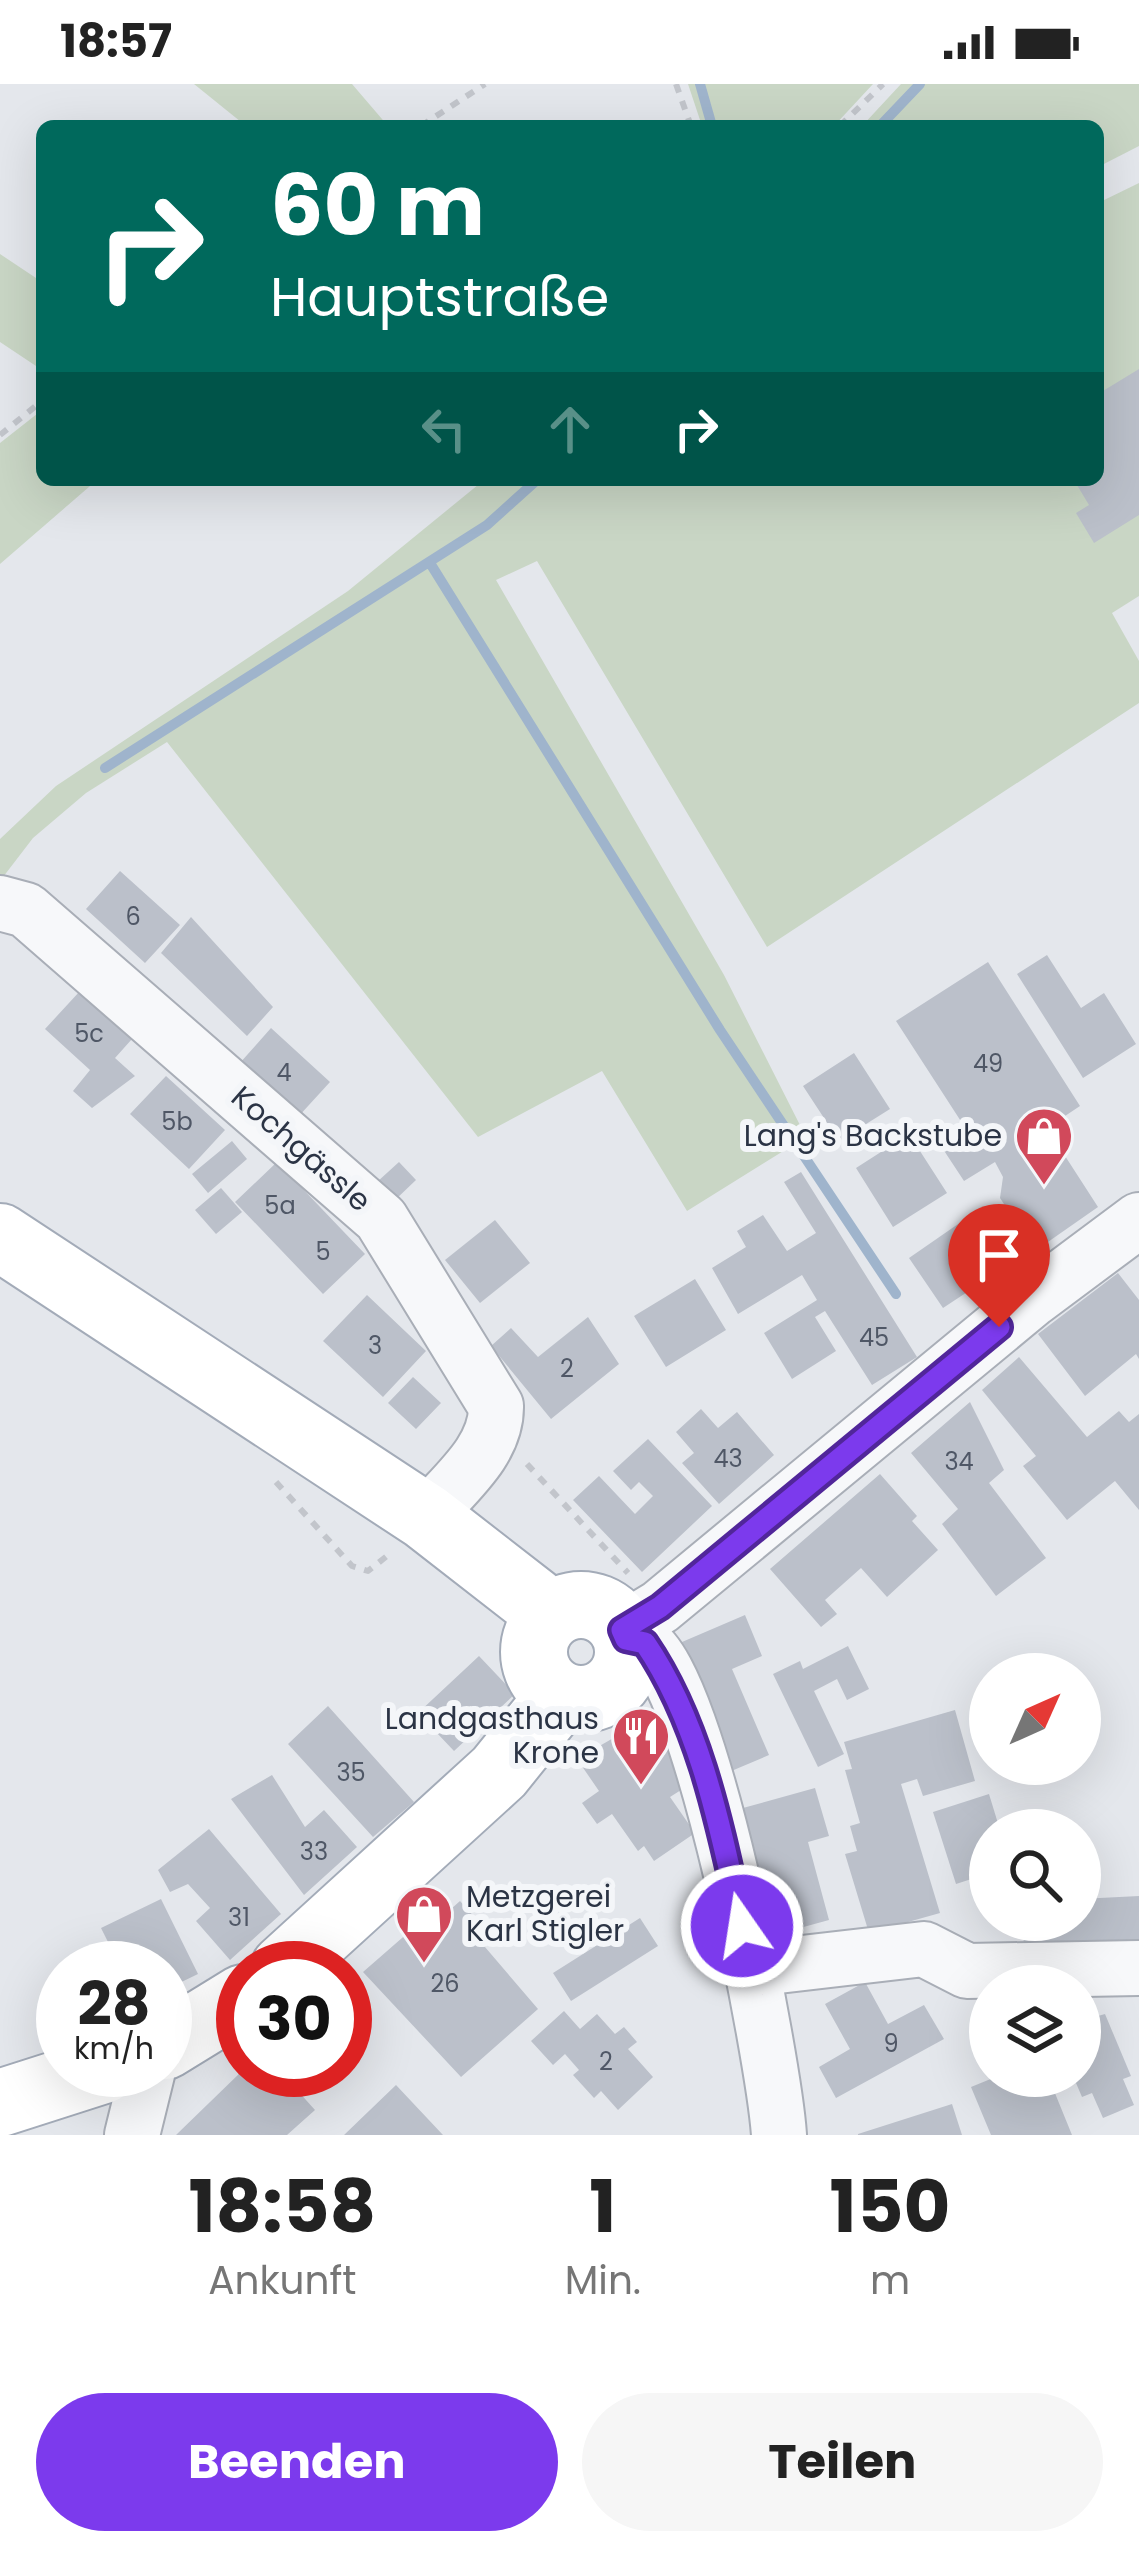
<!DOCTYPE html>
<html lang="de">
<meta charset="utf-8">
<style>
body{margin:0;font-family:Poppins,sans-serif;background:#f6f6f6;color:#222;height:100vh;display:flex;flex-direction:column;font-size:45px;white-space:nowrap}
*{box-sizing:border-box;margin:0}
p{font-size:39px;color:#767676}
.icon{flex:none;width:66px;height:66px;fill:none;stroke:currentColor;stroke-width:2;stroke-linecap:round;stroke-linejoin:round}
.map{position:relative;height:2051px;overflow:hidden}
.details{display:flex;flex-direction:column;background:#fff;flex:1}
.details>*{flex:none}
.banner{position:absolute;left:36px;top:36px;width:1068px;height:366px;border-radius:18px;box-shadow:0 12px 48px #0002;background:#00695c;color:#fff;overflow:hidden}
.needle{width:78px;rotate:45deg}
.tools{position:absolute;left:969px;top:1569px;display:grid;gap:24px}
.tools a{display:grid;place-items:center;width:132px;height:132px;border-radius:50%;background:#fff;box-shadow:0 12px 48px #0002;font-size:60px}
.speed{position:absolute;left:36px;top:1857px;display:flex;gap:24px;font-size:60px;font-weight:700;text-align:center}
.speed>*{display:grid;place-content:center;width:156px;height:156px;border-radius:50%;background:#fff;box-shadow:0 12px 48px #0002;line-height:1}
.speed small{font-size:30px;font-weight:400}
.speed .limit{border:18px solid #d22;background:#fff;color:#111}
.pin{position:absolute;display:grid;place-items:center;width:102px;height:102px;color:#fff;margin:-123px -51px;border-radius:50% 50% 50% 0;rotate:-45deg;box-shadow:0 0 12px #0007}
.pin .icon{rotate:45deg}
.me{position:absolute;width:132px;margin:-66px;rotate:347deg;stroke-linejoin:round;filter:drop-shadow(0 0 9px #0008)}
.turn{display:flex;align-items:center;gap:42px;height:252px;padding:0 36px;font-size:54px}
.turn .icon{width:156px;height:156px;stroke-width:2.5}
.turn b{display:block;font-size:84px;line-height:102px}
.lanes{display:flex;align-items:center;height:114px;padding:0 36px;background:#0003;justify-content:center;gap:60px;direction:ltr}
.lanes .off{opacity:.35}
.eta{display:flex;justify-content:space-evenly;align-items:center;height:204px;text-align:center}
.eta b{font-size:72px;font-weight:700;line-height:84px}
.primary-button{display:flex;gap:24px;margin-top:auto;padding:24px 36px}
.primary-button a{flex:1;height:138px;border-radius:72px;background:#7c3aed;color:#fff;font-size:48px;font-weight:700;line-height:138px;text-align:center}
.primary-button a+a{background:#f6f6f6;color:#222}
.status{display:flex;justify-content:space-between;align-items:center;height:84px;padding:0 60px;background:#fff;direction:ltr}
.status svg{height:33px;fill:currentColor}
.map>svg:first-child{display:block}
.green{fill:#c9d6c5}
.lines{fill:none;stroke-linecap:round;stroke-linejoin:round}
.stream{stroke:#9fb4cc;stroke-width:10}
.building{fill:#bbc0ca}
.minor-casing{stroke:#a9aeb7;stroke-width:58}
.major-casing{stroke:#a3abb8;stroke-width:70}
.path{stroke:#c2c5cb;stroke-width:6;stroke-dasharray:9 9;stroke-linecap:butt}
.minor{stroke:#f7f8fa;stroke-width:54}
.major{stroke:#fff;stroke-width:66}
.route-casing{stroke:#51269a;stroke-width:30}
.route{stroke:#7c3aed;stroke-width:21}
.labels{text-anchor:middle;stroke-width:12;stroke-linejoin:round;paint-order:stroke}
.number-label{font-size:24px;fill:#4f5766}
.poi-label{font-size:30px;fill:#2b3445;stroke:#f4f6f9;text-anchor:end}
.street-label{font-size:30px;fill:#2b3445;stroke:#f4f6f9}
</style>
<div class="status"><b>18:57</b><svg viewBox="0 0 49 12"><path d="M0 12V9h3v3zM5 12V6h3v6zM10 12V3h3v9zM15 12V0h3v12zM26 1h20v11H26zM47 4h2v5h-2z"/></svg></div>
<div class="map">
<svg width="1139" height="2051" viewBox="0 0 1139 2051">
<rect width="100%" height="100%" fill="#e4e7ec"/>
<!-- green -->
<path class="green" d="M 194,0 L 352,0 L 388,42 L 246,42 Z
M 688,0 L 873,0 L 834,42 L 702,42 Z
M 901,0 L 1139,0 L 1139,62 L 1098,83 L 1098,42 L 862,42 Z
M 1139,99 L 1139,512 L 1112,529 L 1139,577 L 1139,619 L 767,863 L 537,477 L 496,496 L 724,891 L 806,1053 L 687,1127 L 602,987 L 478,1053 L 167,658 L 86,709 L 33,754 L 0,797 L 0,755 L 56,702 L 348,507 L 484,396 L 1098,396 L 1098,119 Z
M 0,170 L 42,198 L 42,286 L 0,258 Z
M 42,326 L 42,396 L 97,396 L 0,480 L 0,359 Z"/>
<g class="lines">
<!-- stream -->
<path class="stream" d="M 700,0 L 712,42
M 880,42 L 920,0
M 430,479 L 720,946 L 896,1210
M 105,684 L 487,441 L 537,396"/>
</g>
<!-- building -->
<path class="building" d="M 1139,285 L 1139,431 L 1094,459 L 1076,429 L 1089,421 L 1074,396 L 1098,396 L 1098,310 Z
M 120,787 L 180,841 L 145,879 L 86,825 Z
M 191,833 L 273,923 L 247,952 L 161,869 Z
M 1047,871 L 1081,924 L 1104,909 L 1136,960 L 1083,994 L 1017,890 Z
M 988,878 L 1080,1022 L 1047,1044 L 1098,1123 L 1035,1167 L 1000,1114 L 1003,1093 L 995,1078 L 964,1097 L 939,1059 L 964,1042 L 896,937 Z
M 80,907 L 132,955 L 115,974 L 135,992 L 92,1024 L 73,1007 L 90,986 L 45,945 Z
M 271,944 L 330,998 L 298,1033 L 239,980 Z
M 854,969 L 890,1025 L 839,1057 L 803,1002 Z
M 166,992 L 225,1046 L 189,1085 L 130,1030 Z
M 909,1050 L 947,1109 L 893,1143 L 856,1084 Z
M 232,1057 L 247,1075 L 208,1109 L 192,1090 Z
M 277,1078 L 365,1170 L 323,1210 L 235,1118 Z
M 399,1078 L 416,1096 L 394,1117 L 377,1098 Z
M 801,1088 L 917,1273 L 872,1301 L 825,1227 L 815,1233 L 836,1267 L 792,1295 L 764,1249 L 817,1216 L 802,1191 L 738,1230 L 712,1184 L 746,1163 L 737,1147 L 763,1131 L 787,1167 L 816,1149 L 784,1098 Z
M 221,1104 L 242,1128 L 216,1150 L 195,1126 Z
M 495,1136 L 530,1179 L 480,1219 L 445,1176 Z
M 961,1138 L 996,1189 L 943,1224 L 909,1174 Z
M 1118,1189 L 1139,1216 L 1139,1275 L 1136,1270 L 1085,1312 L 1038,1250 Z
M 695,1195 L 726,1246 L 666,1283 L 634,1232 Z
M 367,1211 L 426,1267 L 383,1313 L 323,1257 Z
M 588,1233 L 619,1280 L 551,1335 L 491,1262 L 511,1244 L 538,1273 Z
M 1019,1273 L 1087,1353 L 1119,1327 L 1129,1338 L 1139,1330 L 1139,1426 L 1115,1397 L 1067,1436 L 1023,1382 L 1036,1372 L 982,1306 Z
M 413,1293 L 441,1319 L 416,1345 L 388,1319 Z
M 970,1318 L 1004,1386 L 989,1399 L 1046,1474 L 996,1512 L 942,1440 L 958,1425 L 911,1369 Z
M 701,1325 L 718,1344 L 737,1328 L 774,1371 L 719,1420 L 682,1379 L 694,1369 L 676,1348 Z
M 648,1355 L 712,1422 L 642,1488 L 573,1416 L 599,1392 L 635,1430 L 653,1412 L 639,1398 L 631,1406 L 613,1387 Z
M 880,1390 L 917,1432 L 912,1437 L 938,1466 L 887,1513 L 861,1484 L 825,1516 L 837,1530 L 821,1543 L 770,1485 Z
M 745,1531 L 762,1572 L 732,1585 L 769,1671 L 729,1688 L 675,1561 Z
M 848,1562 L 869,1605 L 847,1616 L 837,1595 L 814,1607 L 844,1670 L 818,1683 L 773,1590 L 800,1577 L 803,1585 Z
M 479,1572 L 515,1610 L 454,1667 L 418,1629 Z
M 328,1622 L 414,1718 L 373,1753 L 288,1660 Z
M 955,1626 L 975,1697 L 923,1712 L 917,1695 L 901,1700 L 940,1829 L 869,1849 L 845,1770 L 857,1767 L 850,1742 L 860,1739 L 845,1686 L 852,1685 L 844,1658 Z
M 648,1634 L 692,1699 L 670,1713 L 695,1749 L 654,1777 L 644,1762 L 638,1767 L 612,1730 L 597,1740 L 582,1719 L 599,1707 L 577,1675 Z
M 272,1691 L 305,1743 L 324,1726 L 357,1763 L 304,1811 L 231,1715 Z
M 815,1704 L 829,1752 L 808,1758 L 829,1836 L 767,1853 L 732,1727 Z
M 989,1710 L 1000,1746 L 990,1746 L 990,1789 L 956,1800 L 933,1728 Z
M 209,1745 L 281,1830 L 230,1876 L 196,1837 L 210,1824 L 188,1800 L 170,1808 L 158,1786 Z
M 1139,1812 L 1139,1859 L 1024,1866 L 1023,1836 L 1080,1836 L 1080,1815 Z
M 161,1815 L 198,1890 L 165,1906 L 165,1884 L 85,1884 L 114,1870 L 101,1844 Z
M 460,1817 L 494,1855 L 485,1863 L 538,1925 L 461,1993 L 363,1888 L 418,1840 L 425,1848 Z
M 640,1834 L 658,1862 L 571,1917 L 553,1889 Z
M 865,1898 L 888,1940 L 924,1921 L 944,1955 L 836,2014 L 819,1983 L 850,1965 L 825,1920 Z
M 1088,1909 L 1098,1932 L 1105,1930 L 1131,1992 L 1123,1995 L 1134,2021 L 1103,2034 L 1092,2009 L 1082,2013 L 1073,1992 L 1080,1992 L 1080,1912 Z
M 564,1927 L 580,1945 L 597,1930 L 615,1950 L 624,1943 L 637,1958 L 628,1965 L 653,1993 L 618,2026 L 601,2007 L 594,2014 L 573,1991 L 579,1986 L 565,1970 L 553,1981 L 531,1957 Z
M 243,1986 L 279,1986 L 315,2026 L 287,2051 L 176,2051 Z
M 998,1992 L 1048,1992 L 1072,2051 L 991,2051 L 971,2003 Z
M 396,2001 L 443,2051 L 344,2051 Z
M 952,2020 L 962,2051 L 858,2051 L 858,2050 Z"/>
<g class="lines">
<!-- minor casing -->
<g class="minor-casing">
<path id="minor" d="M 0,819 L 26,826 L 381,1135 L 496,1322 C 497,1367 454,1400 426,1433
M 622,1546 L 660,1523 L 1033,1215 L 1139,1136
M 626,1555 C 632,1556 639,1556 644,1559 C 701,1593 774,1976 779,2051
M 751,1885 L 924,1865 L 967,1887 L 1139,1884
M 132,2051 L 148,1986"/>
</g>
<!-- major casing -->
<g class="major-casing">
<path id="major" d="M 0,1153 L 426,1433 L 534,1517 L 548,1534
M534 1568a47 47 0 1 1 94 0a47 47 0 1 1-94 0Z
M 284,1884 L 499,1688 L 561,1611
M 165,1962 L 243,1914
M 0,2019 L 103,1986"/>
</g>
<!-- path -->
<path class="path" d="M 676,0 L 691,42
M 421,42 L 485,0
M 840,42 L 883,0
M 0,351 L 42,317
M 527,1380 L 628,1489
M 276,1398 L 352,1482 L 368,1487 L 392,1468"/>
<!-- minor -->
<use href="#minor" class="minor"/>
<!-- major -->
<use href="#major" class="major"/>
</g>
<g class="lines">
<!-- route casing -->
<g class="route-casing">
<path id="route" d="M 742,1842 C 721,1747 701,1641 645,1559 L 626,1555 L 622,1546 L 660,1523 L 999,1243"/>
</g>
<!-- route -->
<use href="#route" class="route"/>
</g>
<!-- icons -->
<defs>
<g id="shop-pin" transform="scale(3)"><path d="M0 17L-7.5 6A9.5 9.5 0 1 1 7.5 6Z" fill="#d1495b" stroke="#f4f6f9"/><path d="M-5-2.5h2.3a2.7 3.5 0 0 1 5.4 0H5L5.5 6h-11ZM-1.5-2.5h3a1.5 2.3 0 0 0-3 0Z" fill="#fff"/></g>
<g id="restaurant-pin" transform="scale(3)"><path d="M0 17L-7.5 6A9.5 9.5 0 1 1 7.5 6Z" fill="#d1495b" stroke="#f4f6f9"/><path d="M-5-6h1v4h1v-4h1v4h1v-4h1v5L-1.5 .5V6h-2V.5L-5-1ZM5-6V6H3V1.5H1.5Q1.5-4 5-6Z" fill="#fff"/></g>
</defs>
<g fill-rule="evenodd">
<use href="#shop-pin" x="1044" y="1052"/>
<use href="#restaurant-pin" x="641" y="1652"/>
<use href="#shop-pin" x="424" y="1830"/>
</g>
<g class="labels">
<!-- number labels -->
<g class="number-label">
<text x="133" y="841">6</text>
<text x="89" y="958">5c</text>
<text x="988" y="988">49</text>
<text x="284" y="997">4</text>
<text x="177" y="1046">5b</text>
<text x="280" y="1130">5a</text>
<text x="323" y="1176">5</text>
<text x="874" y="1262">45</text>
<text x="375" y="1270">3</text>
<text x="567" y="1293">2</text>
<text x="728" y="1383">43</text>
<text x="959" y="1386">34</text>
<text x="351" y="1697">35</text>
<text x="314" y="1776">33</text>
<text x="239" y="1842">31</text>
<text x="445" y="1908">26</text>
<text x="891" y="1968">9</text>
<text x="606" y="1986">2</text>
</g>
<!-- poi labels -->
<g class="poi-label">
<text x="1002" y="1062">Lang's Backstube</text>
<text x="599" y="1645">Landgasthaus<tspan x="599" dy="34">Krone</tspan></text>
<text x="466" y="1823" text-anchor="start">Metzgerei<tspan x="466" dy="34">Karl Stigler</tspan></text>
</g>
<!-- street labels -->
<g class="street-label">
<text transform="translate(301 1065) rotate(41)" y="10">Kochgässle</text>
</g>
</g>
</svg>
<div class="tools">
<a><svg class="needle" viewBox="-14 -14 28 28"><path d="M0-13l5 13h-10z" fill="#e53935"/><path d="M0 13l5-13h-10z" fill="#767676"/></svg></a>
<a><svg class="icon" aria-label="search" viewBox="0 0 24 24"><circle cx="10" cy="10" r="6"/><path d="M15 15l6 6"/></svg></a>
<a><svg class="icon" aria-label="layers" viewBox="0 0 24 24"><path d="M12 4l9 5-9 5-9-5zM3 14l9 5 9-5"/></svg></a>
</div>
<div class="speed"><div>28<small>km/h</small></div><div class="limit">30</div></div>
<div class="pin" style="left:999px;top:1243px;background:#d93025"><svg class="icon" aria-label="arrive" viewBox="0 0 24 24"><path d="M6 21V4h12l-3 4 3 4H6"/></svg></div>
<svg class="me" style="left:742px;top:1842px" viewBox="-20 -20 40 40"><circle r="17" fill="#7c3aed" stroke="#fff" stroke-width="3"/><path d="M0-11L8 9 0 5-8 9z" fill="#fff"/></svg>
<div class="banner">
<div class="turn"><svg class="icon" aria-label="right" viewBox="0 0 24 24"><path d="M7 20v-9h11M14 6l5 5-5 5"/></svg><div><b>60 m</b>Hauptstraße</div></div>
<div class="lanes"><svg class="icon off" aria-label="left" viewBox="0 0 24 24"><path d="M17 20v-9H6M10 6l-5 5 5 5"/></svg><svg class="icon off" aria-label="ahead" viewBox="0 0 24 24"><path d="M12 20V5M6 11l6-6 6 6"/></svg><svg class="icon" aria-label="right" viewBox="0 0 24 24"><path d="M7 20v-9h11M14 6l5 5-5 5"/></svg></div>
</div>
</div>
<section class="details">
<div class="eta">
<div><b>18:58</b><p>Ankunft</p></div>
<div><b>1</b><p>Min.</p></div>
<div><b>150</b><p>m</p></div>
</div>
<div class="primary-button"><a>Beenden</a><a>Teilen</a></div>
</section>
